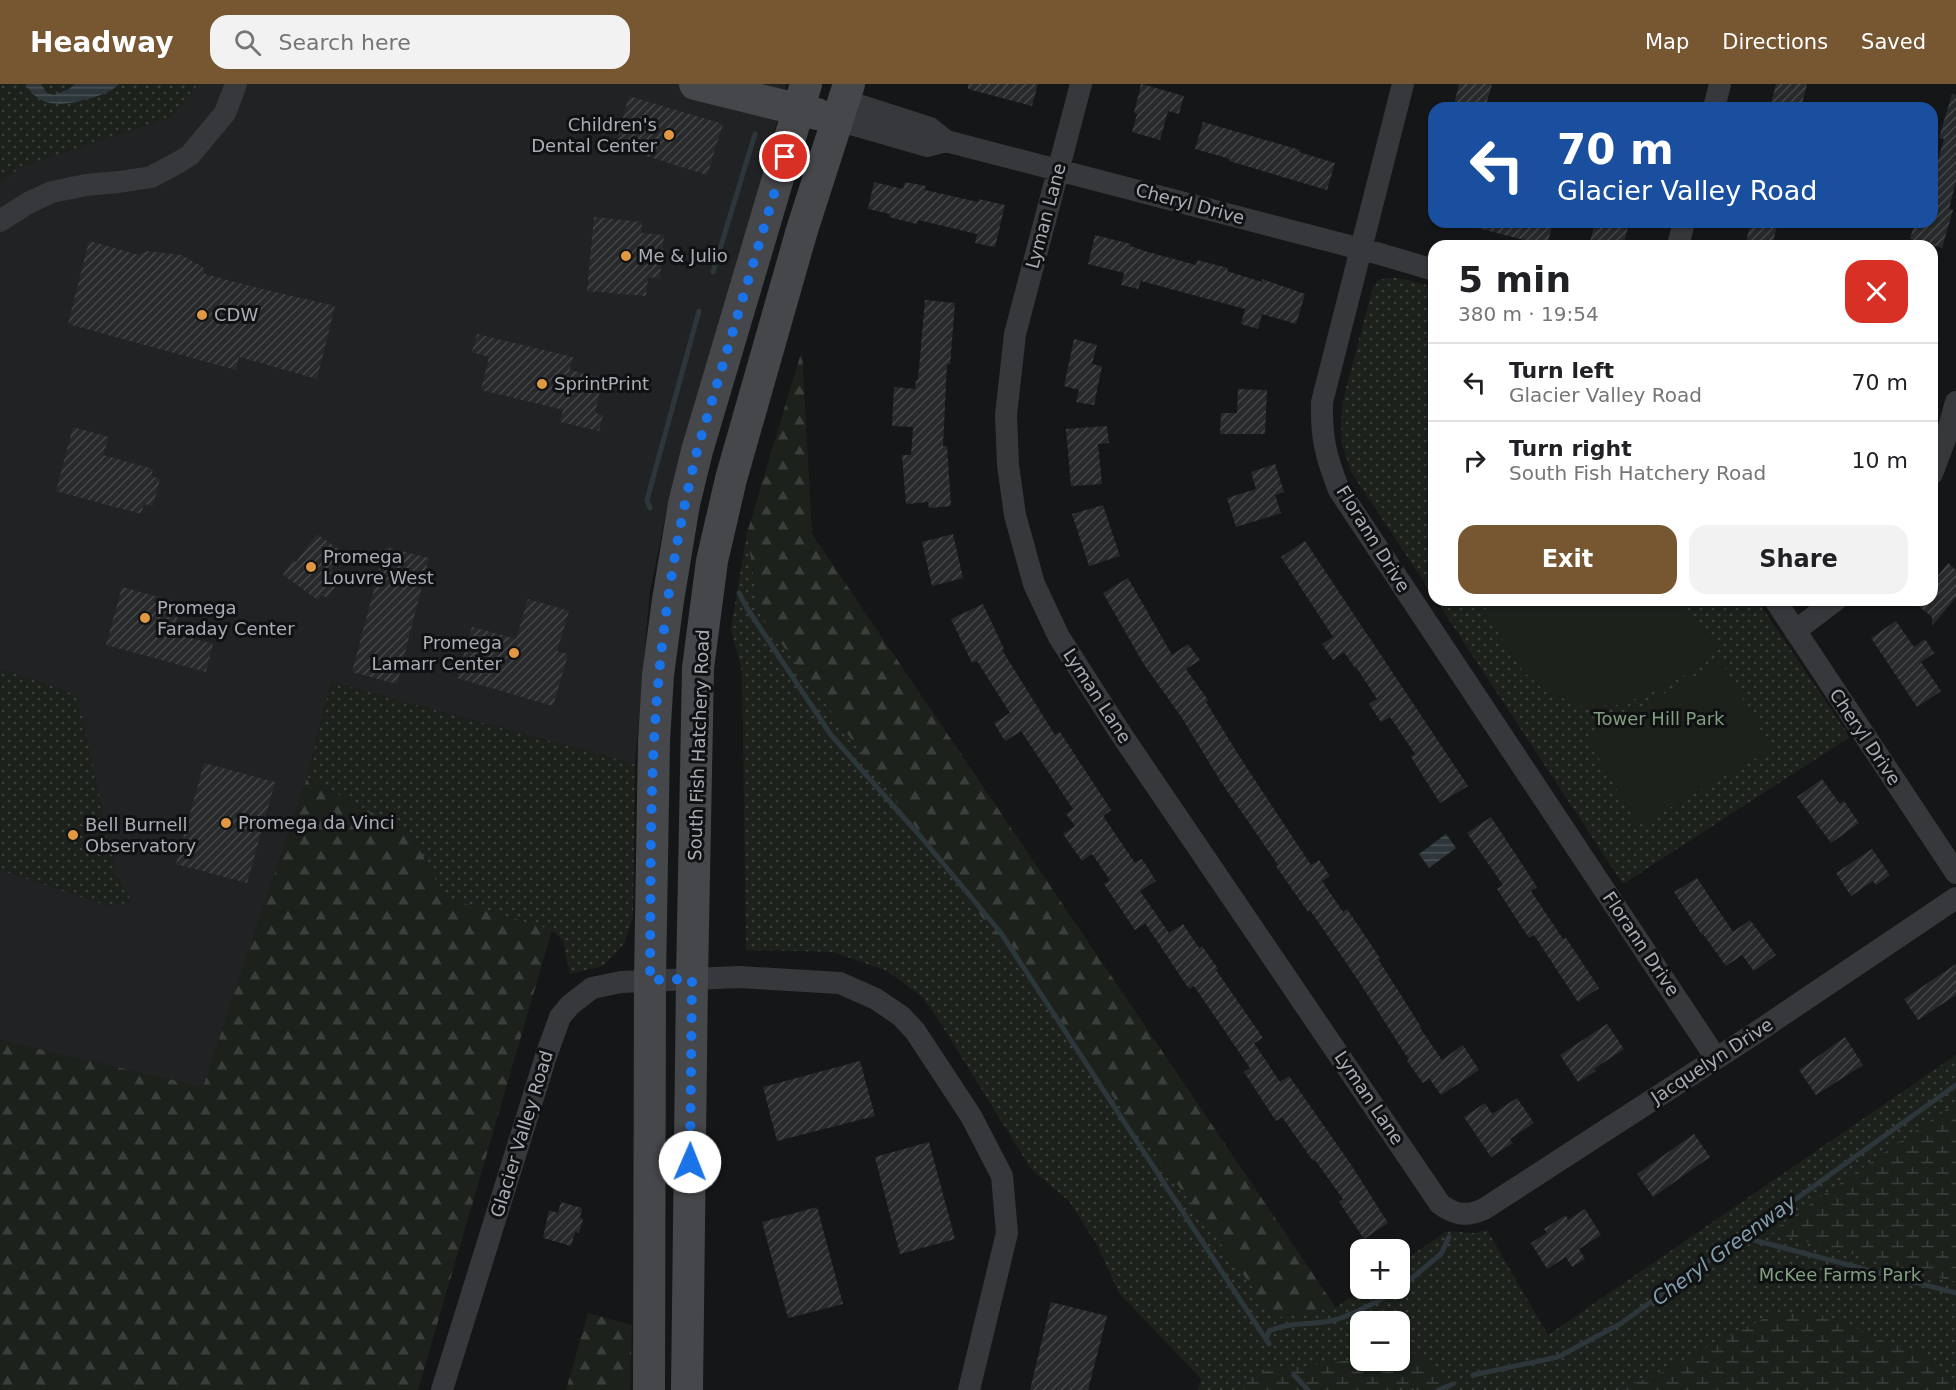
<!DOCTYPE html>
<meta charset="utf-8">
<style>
body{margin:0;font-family:"DejaVu Sans",sans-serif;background:#f2f2f2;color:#202124;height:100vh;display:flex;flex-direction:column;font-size:22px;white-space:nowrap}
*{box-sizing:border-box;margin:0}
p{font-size:20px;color:#757577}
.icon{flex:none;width:33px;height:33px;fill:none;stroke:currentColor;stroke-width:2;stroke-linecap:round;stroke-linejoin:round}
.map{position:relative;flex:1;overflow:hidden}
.drawer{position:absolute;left:1428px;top:156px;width:510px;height:366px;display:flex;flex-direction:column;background:#fff;border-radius:18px;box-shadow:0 2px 4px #0004}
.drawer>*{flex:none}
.banner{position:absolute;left:1428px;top:18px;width:510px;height:126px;border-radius:18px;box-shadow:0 2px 4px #0004;background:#1a4fa0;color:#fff;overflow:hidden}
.fabs{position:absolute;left:1350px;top:1155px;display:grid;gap:12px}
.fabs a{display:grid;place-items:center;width:60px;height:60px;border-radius:12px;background:#fff;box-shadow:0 2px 4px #0004;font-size:30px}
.pin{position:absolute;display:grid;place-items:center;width:51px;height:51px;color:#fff;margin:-26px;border:3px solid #fff;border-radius:50%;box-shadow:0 2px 6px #0007}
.me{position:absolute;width:66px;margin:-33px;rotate:1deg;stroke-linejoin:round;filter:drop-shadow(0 0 4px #0008)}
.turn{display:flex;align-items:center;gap:21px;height:126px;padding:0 30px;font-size:27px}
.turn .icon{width:78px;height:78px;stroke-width:2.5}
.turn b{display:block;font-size:42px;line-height:51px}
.round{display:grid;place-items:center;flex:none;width:63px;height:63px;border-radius:18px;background:#f2f2f2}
.head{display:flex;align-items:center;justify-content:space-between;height:102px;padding:0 30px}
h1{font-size:36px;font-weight:600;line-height:45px}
.button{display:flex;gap:12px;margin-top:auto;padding:12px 30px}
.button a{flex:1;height:69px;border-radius:18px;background:#775732;color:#fff;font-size:24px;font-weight:600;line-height:69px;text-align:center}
.button a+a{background:#f2f2f2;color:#202124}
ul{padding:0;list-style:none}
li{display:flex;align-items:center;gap:18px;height:78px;padding:0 30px;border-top:2px solid #e0e0e0}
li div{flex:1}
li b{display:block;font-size:22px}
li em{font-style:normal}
header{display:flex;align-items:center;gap:36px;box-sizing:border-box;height:84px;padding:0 30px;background:#775732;color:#fff}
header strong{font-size:28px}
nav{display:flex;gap:33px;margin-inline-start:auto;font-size:21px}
.search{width:420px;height:54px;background:#f2f2f2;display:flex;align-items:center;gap:15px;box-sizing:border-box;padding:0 21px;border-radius:18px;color:#757577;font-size:22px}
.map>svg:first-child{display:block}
.built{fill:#212224}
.grass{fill:url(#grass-dots);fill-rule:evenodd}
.forest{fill:url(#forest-firs)}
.wetland{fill:url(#wetland-marsh)}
.pitch{fill:#1c211c}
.water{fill:url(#water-rules)}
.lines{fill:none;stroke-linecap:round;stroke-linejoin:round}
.stream{stroke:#2d363a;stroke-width:5}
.building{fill:url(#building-hatch)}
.street{stroke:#37383c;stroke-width:22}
.secondary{stroke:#45474b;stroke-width:32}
.route{stroke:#1a73e8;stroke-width:10;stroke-dasharray:0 18}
.poi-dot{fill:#e19843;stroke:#101112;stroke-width:2}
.labels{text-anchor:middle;stroke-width:6;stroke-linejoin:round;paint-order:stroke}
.poi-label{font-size:18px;fill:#a9aeb6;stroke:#101112;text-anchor:start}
.street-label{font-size:18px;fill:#a9aeb6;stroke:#101112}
.park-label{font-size:18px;fill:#839f81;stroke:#101112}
.water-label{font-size:20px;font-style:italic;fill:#839fae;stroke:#101112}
</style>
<header>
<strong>Headway</strong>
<div class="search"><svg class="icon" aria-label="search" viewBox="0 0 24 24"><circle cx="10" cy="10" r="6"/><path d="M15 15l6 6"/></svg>Search here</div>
<nav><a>Map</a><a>Directions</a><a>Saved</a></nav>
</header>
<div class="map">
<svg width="1956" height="1306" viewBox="0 0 1956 1306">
<defs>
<pattern id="grass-dots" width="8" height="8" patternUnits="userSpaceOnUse" patternTransform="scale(1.5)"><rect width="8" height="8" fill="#1c211c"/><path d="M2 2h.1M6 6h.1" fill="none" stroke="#3a3f3b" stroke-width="1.8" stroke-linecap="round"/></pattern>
<pattern id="forest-firs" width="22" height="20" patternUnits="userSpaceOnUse" patternTransform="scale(1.5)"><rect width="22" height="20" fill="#1c211c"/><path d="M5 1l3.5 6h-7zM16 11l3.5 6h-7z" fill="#3a3f3b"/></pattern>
<pattern id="wetland-marsh" width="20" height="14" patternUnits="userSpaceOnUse" patternTransform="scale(1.5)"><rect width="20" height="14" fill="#1c211c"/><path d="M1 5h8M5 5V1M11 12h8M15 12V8" fill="none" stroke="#3a3f3b"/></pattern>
<pattern id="water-rules" width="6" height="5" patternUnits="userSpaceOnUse" patternTransform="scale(1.5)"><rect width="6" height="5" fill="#2d363a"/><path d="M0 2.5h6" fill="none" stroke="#495154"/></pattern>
<pattern id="building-hatch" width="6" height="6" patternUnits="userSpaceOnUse" patternTransform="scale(1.5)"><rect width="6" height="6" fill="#28292b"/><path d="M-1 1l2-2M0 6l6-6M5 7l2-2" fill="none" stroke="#444648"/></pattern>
</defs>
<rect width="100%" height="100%" fill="#151617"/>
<!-- built -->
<path class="built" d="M 0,0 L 787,0 L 737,185 L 679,374 L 668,420 L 650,507 L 635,680 L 331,598 L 307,694 L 203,1004 L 0,956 Z"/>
<!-- grass -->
<path class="grass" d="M 0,0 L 26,0 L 38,15 L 117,3 L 119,0 L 198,0 L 171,34 L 22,83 L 0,98 Z
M 41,0 L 75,0 L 69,5 L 54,11 L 47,9 Z
M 1388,194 L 1399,194 L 1434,203 L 1434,513 L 1351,388 L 1342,360 L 1341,340 L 1343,316 L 1373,203 L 1379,196 Z
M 747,449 L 759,529 L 1335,1224 L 1363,1205 L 1400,1204 L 1400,1179 L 1447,1147 L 1474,1149 L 1487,1146 L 1548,1251 L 1956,971 L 1956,1306 L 1198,1306 L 1201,1295 L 1119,1209 L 1097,1161 L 1069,1117 L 1031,1085 L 938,935 L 921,912 L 887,887 L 833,868 L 746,866 L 742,588 L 731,545 ZM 1360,1238 L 1400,1238 L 1400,1276 L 1360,1276 Z
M 1436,516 L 1757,516 L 1850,653 L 1623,800 Z
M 0,585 L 22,591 L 78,612 L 116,789 L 132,818 L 108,822 L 0,786 Z
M 331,598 L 635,680 L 633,833 L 624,860 L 603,882 L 570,890 L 563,856 L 552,847 L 444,813 L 412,750 L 307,694 Z"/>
<!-- forest -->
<path class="forest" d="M 802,266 L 812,450 L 1336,1224 L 1275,1234 L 759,529 L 747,449 Z
M 307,694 L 412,750 L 444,813 L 552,846 L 418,1306 L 0,1306 L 0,956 L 203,1003 Z
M 588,1229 L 632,1241 L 630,1306 L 566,1306 Z"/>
<!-- wetland -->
<path class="wetland" d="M 1956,1019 L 1956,1198 L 1770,1148 Z
M 1783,1228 L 1817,1230 L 1854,1243 L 1887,1259 L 1922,1268 L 1932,1282 L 1942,1287 L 1954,1303 L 1953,1306 L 1617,1306 L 1661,1289 L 1700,1266 L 1763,1235 Z
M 1416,1268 L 1451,1306 L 1415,1306 L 1406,1300 L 1395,1306 L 1244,1306 L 1251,1289 L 1360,1275 L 1360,1276 L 1400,1276 L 1400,1270 Z"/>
<!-- pitch -->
<path class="pitch" d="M 1498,516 L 1679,516 L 1719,566 L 1684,591 L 1647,611 L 1618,621 L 1582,622 L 1544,607 L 1521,585 L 1484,526 Z
M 1721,577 L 1772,665 L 1638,742 L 1587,654 Z"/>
<!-- water -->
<path class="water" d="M 26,0 L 41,0 L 47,9 L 54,11 L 69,5 L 75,0 L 119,0 C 110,9 96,13 84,16 C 62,22 38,24 26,0 Z
M 1446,750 L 1456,764 L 1429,784 L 1419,770 Z"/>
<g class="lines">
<!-- stream -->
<path class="stream" d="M 713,188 L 755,50
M 650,424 L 647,416 L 699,227
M 739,509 L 747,524 L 831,651 L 921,753 L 1001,849 L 1269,1260
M 1742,1153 L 1956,1209
M 1400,1204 L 1441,1170 L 1449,1153
M 1266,1256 L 1269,1247 C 1288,1238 1310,1241 1330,1237 C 1347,1234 1384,1215 1399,1204
M 1294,1291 L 1308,1306
M 1473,1291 L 1558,1273 L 1620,1240 L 1956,1001
M 1438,1306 L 1453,1300"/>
</g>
<!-- building -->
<path class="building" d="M 968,0 L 1038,0 L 1032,22 L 968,5 Z
M 1141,0 L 1184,12 L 1179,30 L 1168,27 L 1160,56 L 1132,48 L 1137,30 L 1134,29 Z
M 1459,0 L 1492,0 L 1485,24 L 1453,24 Z
M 1776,0 L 1807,0 L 1801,24 L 1790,24 L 1771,19 Z
M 1952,10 L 1956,11 L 1956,97 L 1949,125 L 1953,126 L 1942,164 L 1910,155 L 1915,138 L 1932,138 L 1932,96 L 1944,55 L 1939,54 Z
M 629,12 L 723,40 L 707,91 L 615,62 Z
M 1203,38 L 1300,66 L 1299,68 L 1335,79 L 1327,106 L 1229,77 L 1230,75 L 1195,65 Z
M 874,98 L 903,105 L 905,98 L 926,102 L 925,106 L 978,118 L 979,115 L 1005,121 L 995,163 L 975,159 L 977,150 L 918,136 L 917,140 L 889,133 L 890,130 L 868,125 Z
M 594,133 L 642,138 L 641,149 L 664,151 L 660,195 L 648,193 L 646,212 L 587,207 Z
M 1474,138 L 1553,138 L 1547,162 L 1474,143 Z
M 1595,138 L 1621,138 L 1629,140 L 1623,162 L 1589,162 Z
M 1751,138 L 1778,138 L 1772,162 L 1745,162 Z
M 1095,151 L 1131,160 L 1130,162 L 1148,168 L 1196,181 L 1197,176 L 1228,184 L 1227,187 L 1262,198 L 1262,195 L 1305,210 L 1296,240 L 1262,230 L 1258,245 L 1241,240 L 1245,225 L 1141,197 L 1138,205 L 1121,201 L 1124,189 L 1088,180 Z
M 89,157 L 139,171 L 147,167 L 181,171 L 203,183 L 205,190 L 254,203 L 335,222 L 317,295 L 239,273 L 236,286 L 68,240 Z
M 925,216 L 955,219 L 950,281 L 947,280 L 943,362 L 947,362 L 951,422 L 929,424 L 928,418 L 906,420 L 902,371 L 911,371 L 913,343 L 892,342 L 894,303 L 915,305 L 916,296 L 918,296 Z
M 477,250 L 573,273 L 570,286 L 603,294 L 595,329 L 603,331 L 599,347 L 560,338 L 563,326 L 481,306 L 489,273 L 472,268 Z
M 1074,255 L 1097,261 L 1092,280 L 1102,282 L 1094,321 L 1076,318 L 1079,306 L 1064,302 Z
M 1238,305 L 1267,306 L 1265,350 L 1220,350 L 1221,329 L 1237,329 Z
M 1107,342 L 1109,359 L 1098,360 L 1102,400 L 1071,402 L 1066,345 Z
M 73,343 L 109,353 L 103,371 L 153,385 L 151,392 L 160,395 L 153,422 L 144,420 L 141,430 L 56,407 Z
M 1275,380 L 1284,408 L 1275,411 L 1281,429 L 1236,443 L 1227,414 L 1256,405 L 1251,388 Z
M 1103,421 L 1120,472 L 1089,482 L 1072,430 Z
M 317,450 L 344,469 L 330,487 L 339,494 L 334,501 L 336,502 L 327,514 L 322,511 L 318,516 L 283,491 L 293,476 L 296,478 Z
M 953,450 L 963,494 L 932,502 L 922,458 Z
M 1305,457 L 1468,702 L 1440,719 L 1411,673 L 1415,670 L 1390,633 L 1381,638 L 1369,620 L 1377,615 L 1356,583 L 1355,584 L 1344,568 L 1333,576 L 1322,560 L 1333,553 L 1281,473 Z
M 385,463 L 429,474 L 397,600 L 352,588 Z
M 1948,479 L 1956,486 L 1956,513 L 1932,542 L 1932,533 L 1911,516 L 1932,516 L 1932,499 Z
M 1128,494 L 1172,571 L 1188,560 L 1200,576 L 1186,585 L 1208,616 L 1206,618 L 1241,675 L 1311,781 L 1319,776 L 1330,792 L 1322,797 L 1343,828 L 1347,825 L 1380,874 L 1378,875 L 1421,943 L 1420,944 L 1442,976 L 1463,961 L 1479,986 L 1441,1011 L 1429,994 L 1423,999 L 1407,977 L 1409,976 L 1358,896 L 1310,826 L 1308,828 L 1276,782 L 1278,781 L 1221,698 L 1182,634 L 1143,579 L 1103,509 Z
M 122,503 L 181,519 L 173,549 L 213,560 L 206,588 L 106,561 Z
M 528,515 L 569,527 L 557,567 L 568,570 L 553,622 L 457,594 L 472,543 L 516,555 Z
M 983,520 L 1004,565 L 1002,566 L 1055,651 L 1060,648 L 1111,726 L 1103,732 L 1135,779 L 1142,775 L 1156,797 L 1140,807 L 1169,849 L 1183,840 L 1199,864 L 1202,862 L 1218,885 L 1216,886 L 1263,954 L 1254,959 L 1280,998 L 1289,992 L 1350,1079 L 1388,1139 L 1364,1155 L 1339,1118 L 1343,1115 L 1315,1076 L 1313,1077 L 1282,1033 L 1276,1037 L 1244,988 L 1250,984 L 1194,902 L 1189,905 L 1145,839 L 1135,846 L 1104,800 L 1110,796 L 1092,770 L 1082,777 L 1063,750 L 1075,742 L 1066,730 L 1073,725 L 1021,647 L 1005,657 L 994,639 L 1010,629 L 977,577 L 972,579 L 951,535 Z
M 1896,537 L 1914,563 L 1925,555 L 1934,569 L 1921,578 L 1941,607 L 1917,623 L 1871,554 Z
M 204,679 L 275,698 L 247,799 L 176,780 Z
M 1822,695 L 1840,720 L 1844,717 L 1859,739 L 1831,759 L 1797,713 Z
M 1491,733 L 1537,803 L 1531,807 L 1563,855 L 1566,854 L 1599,904 L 1578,918 L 1534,851 L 1529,854 L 1497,805 L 1503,801 L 1467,749 Z
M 1872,765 L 1890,791 L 1876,801 L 1873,797 L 1851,812 L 1836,789 Z
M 1697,794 L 1733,848 L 1750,836 L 1776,871 L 1754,887 L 1742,871 L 1726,882 L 1703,850 L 1702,851 L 1674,808 Z
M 1956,880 L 1956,911 L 1918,936 L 1904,915 Z
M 1607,940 L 1624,965 L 1594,985 L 1596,987 L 1578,998 L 1560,971 Z
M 1845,953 L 1863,981 L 1816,1011 L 1799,986 Z
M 860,977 L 875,1032 L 777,1057 L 763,1003 Z
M 1517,1014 L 1534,1039 L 1510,1055 L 1513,1059 L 1491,1073 L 1464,1033 L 1485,1019 L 1492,1030 Z
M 1694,1050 L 1710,1073 L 1653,1113 L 1637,1090 Z
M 929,1058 L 955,1155 L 900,1170 L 875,1073 Z
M 561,1118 L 582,1124 L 580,1134 L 583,1135 L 579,1149 L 575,1148 L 571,1162 L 543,1154 L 549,1126 L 558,1129 Z
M 817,1123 L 843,1220 L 788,1234 L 762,1138 Z
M 1585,1125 L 1601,1151 L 1579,1165 L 1585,1175 L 1572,1183 L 1566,1173 L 1547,1185 L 1531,1159 L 1547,1149 L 1544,1145 L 1566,1131 L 1568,1136 Z
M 1051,1218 L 1107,1232 L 1088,1306 L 1030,1306 Z"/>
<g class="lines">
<!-- street -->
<path class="street" d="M 1081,0 L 1015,250 L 1006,331 L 1008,381 L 1015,431 L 1034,500 L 1059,553 L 1121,650 L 1440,1120 C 1455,1131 1466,1133 1484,1125 L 1751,952 L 1956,814
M 1403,0 L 1322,318 C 1321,354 1326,373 1339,406 L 1716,974
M 843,16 L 930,44 L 946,57 L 1380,170 L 1434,186
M 1714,24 L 1720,0
M 837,36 L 927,62 L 946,57
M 0,137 L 28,119 L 52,108 L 86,101 L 119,98 L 151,93 L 179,78 L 190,71 L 225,29 L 236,0
M 1678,162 L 1684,138
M 1932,390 L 1948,347 L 1956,318
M 1775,516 L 1956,789
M 1795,547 L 1836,516
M 442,1306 L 546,972 L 560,933 L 570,921 L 592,904 L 621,898 L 739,893 L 840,899 L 876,915 L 901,932 L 915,947 L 971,1032 L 1002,1092 L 1007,1149 L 969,1306"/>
<!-- secondary -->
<path class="secondary" d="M 695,0 L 817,30
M 649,1306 L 650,896 L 654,657 L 658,591 L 668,516 L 684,420 L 697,367 L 806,0
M 687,1306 L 692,895 L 698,584 L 712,477 L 731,395 L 802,146 L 849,0"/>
</g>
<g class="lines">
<!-- route -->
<path class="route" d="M 690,1078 L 692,895 L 650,896 C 651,794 649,692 659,591 C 666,515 679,440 697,367 L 785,73"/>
</g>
<!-- markers -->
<g class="poi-dot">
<circle cx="669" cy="51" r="6"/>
<circle cx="626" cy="172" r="6"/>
<circle cx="202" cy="231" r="6"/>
<circle cx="542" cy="300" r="6"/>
<circle cx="311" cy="483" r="6"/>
<circle cx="145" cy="534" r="6"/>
<circle cx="514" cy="569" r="6"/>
<circle cx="226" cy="739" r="6"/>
<circle cx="73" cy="751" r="6"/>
</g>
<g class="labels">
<!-- poi labels -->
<g class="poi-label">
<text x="657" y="47" text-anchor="end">Children's<tspan x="657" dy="21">Dental Center</tspan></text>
<text x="638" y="178">Me &amp; Julio</text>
<text x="214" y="237">CDW</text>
<text x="554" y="306">SprintPrint</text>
<text x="323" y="479">Promega<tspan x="323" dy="21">Louvre West</tspan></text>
<text x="157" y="530">Promega<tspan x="157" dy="21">Faraday Center</tspan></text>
<text x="502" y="565" text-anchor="end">Promega<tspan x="502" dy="21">Lamarr Center</tspan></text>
<text x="238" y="745">Promega da Vinci</text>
<text x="85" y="747">Bell Burnell<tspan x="85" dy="21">Observatory</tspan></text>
</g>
<!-- street labels -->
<g class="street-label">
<text transform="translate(1190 120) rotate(15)" y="6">Cheryl Drive</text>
<text transform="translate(1046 132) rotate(-75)" y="6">Lyman Lane</text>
<text transform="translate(1373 455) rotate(58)" y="6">Florann Drive</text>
<text transform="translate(1097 612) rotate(57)" y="6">Lyman Lane</text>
<text transform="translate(1865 653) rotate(56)" y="6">Cheryl Drive</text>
<text transform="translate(699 661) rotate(-88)" y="6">South Fish Hatchery Road</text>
<text transform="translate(1641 860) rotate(56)" y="6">Florann Drive</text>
<text transform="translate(1712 977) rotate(-33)" y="6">Jacquelyn Drive</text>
<text transform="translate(1369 1014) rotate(56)" y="6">Lyman Lane</text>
<text transform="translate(522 1050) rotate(-73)" y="6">Glacier Valley Road</text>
</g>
<!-- park labels -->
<g class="park-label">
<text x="1659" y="641">Tower Hill Park</text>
<text x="1840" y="1197">McKee Farms Park</text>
</g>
<!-- water labels -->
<g class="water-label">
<text transform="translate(1724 1166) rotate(-36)" y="7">Cheryl Greenway</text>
</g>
</g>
</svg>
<div class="fabs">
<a>+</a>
<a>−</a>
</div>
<div class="pin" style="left:785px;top:73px;background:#d93025"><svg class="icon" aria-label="arrive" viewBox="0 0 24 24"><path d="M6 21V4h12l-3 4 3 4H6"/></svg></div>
<svg class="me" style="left:690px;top:1078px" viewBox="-20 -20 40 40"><circle r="19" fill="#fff"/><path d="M0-13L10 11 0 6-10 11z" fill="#1a73e8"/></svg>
<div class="banner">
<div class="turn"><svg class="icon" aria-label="left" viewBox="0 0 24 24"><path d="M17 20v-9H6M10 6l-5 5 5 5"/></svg><div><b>70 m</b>Glacier Valley Road</div></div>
</div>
<section class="drawer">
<div class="head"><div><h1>5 min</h1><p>380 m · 19:54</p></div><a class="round" style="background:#d93025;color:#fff"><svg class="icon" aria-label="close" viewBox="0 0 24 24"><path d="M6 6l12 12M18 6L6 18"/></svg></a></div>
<ul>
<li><svg class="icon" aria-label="left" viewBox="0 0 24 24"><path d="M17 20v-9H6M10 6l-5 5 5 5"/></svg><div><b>Turn left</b><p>Glacier Valley Road</p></div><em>70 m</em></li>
<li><svg class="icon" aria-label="right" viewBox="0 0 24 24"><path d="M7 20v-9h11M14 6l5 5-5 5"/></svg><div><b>Turn right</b><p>South Fish Hatchery Road</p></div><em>10 m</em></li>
</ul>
<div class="button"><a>Exit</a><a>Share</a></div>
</section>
</div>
